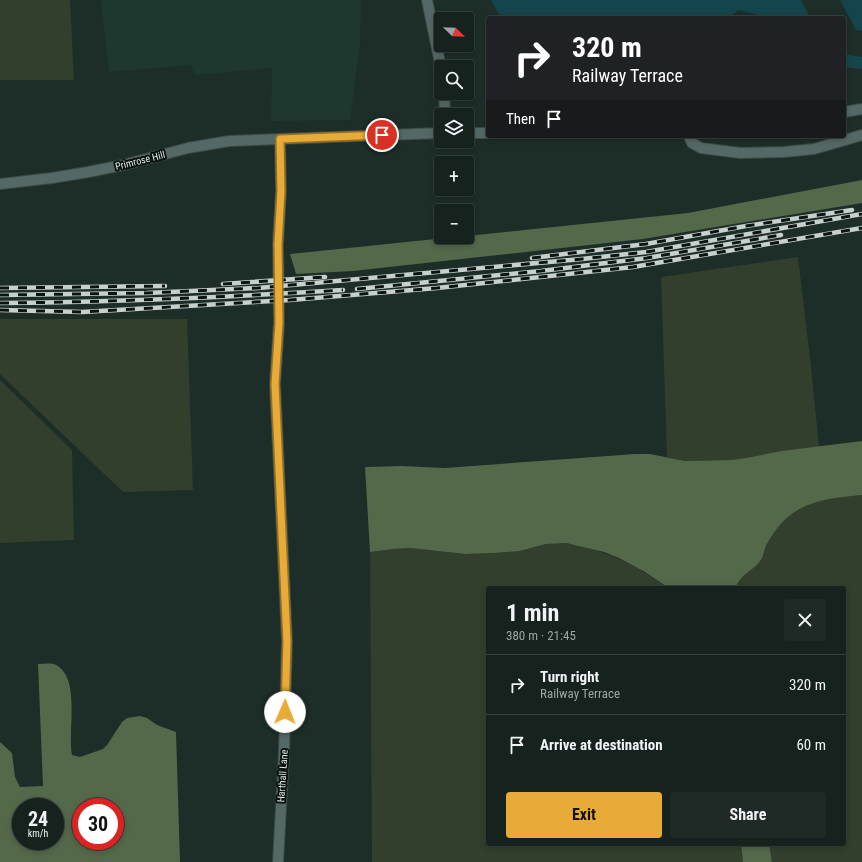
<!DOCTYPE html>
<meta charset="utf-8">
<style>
body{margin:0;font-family:"Roboto Condensed",sans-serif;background:#1f2a27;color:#f1f3f6;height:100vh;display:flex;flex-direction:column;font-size:15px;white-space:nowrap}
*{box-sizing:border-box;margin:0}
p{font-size:13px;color:#9ea4a4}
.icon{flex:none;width:22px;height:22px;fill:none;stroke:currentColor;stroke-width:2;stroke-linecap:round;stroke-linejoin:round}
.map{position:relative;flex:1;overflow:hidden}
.panel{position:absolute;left:486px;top:586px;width:360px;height:260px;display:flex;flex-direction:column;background:#16221e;border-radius:4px;box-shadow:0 2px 6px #0003,0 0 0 1px #353f3c}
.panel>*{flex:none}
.guide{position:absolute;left:486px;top:16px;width:360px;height:122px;border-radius:4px;box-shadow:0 2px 6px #0003,0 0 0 1px #353f3c;background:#202124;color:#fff;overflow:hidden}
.needle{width:26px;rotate:113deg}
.tools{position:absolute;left:434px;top:12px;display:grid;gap:8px}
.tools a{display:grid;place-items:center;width:40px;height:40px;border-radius:4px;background:#16221e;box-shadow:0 2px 6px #0003,0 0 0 1px #353f3c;font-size:20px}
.speed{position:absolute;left:12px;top:798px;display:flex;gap:8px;font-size:20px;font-weight:700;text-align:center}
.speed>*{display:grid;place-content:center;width:52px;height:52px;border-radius:50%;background:#16221e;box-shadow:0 2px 6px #0003,0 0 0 1px #353f3c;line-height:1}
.speed small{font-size:10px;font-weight:400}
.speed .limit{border:6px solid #d22;background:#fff;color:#111}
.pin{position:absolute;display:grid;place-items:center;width:34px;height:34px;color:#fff;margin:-17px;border:2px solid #fff;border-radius:50%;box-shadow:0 1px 4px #0007}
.me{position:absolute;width:44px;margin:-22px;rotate:1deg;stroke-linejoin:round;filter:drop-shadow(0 0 3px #0008)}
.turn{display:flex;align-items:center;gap:14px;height:84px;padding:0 20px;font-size:18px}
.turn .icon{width:52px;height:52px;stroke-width:2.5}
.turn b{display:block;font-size:28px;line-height:34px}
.then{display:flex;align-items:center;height:38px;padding:0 20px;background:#0003;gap:8px;font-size:15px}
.round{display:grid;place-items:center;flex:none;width:42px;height:42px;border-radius:4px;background:#1f2a27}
.headline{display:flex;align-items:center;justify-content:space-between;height:68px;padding:0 20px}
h1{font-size:24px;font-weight:700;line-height:30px}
.button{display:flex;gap:8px;margin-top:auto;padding:8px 20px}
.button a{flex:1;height:46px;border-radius:4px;background:#e8ab37;color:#111;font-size:16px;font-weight:700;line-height:46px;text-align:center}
.button a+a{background:#1f2a27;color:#f1f3f6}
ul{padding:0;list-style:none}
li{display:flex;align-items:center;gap:12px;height:60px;padding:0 20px;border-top:1px solid #353f3c}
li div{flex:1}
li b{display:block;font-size:15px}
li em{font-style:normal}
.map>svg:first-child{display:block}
.built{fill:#1e3830}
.green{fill:#323f2c}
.forest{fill:#54684a;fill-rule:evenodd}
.water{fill:#14454d}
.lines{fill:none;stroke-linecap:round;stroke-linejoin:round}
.minor-casing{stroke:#3c4b46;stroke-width:12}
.tertiary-casing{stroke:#3c4b46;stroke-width:12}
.minor{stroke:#546866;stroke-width:10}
.tertiary{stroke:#546866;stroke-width:10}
.rail-casing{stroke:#c6d1cd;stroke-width:4.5}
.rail{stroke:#0c1411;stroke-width:3;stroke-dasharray:9;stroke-linecap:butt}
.route-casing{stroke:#976f24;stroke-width:10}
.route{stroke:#e8ab37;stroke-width:7}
.labels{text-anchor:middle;stroke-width:4;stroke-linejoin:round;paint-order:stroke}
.street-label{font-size:10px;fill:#dde8e4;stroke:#0c1411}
</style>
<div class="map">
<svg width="862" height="862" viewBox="0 0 862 862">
<rect width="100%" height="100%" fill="#1d2d28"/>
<!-- built -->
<path class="built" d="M 101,0 L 361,0 L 360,43 L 350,120 L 271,121 L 272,68 L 196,75 L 193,71 L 192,65 L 109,72 Z"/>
<!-- green -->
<path class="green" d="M 0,0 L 70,0 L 74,80 L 0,80 Z
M 798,257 L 811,366 L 819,447 L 781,451 L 746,458 L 731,460 L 685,461 L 667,457 L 661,277 Z
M 0,319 L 187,319 L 193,490 L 123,492 L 0,374 Z
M 0,380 L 72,450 L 74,540 L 0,543 Z
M 862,495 L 862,862 L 772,862 L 769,844 L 844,844 L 844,588 L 736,588 C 739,574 755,571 762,558 C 764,554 764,549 767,544 C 789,503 819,499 862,495 Z
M 566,543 C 609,551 633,564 669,588 L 488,588 L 488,844 L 741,844 L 743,862 L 372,862 L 370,552 L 393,549 L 411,548 L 465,554 L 494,553 L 520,551 L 546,544 Z"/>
<!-- forest -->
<path class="forest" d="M 862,180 L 862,203 L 643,239 L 353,271 L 296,274 L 290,254 L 455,237 L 467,237 L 467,236 L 688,213 Z
M 862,441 L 862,495 C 819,499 789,503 767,544 C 764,549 764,554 762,558 C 755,571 739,574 736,588 L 669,588 L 645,572 L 619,558 L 604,552 L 566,543 L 546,544 L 520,551 L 494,553 L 465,554 L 411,548 L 393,549 L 370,552 L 365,467 L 401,466 L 445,468 L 635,454 L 650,454 L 685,461 L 731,460 L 746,458 L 781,451 Z
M 38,664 C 43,664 49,663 54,664 C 82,676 67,730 72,755 L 80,757 L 103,749 L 107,745 L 122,722 L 127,718 L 140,716 L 147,718 L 157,725 L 176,732 L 180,862 L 0,862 L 0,742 L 12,753 L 15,777 L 20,787 L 43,786 ZM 21,807 L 55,807 L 55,841 L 21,841 ZM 81,807 L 115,807 L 115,841 L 81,841 Z
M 741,844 L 769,844 L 772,862 L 743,862 Z"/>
<!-- water -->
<path class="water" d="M 491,0 L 801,0 L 810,18 L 760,18 L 758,15 L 738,10 L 730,18 L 501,18 Z
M 840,0 L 862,0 L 862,31 L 856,30 Z
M 844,54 L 862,57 L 862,69 L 844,67 Z"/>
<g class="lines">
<!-- minor casing -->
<g class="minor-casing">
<path id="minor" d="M 427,0 L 441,68
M 444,93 L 445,115
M 689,136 L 692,143 L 701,148 L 740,153 L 784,152 L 814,149 L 862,135
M 278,862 L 284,754 L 287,641 L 275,384 L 279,323 L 278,244 L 281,191 L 280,139"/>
</g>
<!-- tertiary casing -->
<g class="tertiary-casing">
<path id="tertiary" d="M 844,112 L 862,109
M 467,133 L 488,133
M 0,184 L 52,178 L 88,172 L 123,165 L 188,148 L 229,141 L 441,133"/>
</g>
<!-- minor -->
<use href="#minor" class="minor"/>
<!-- tertiary -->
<use href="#tertiary" class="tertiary"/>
<!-- rail casing -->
<g class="rail-casing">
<path id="rail" d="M 532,258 L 646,244 L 746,226 L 852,210
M 223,284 L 325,277
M 0,288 L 165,286
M 357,289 L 541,271 L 647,258 L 781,235
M 0,295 L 147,293 L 258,288 L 582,259 L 646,252 L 862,214
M 0,303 C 114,302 229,297 343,290
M 0,310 L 82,312 L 290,300 L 437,288 L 633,267 L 862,228"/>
</g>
<!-- rail -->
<use href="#rail" class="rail"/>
</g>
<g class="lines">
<!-- route casing -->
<g class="route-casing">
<path id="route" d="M 285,712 L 287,641 L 275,384 L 279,323 L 278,244 L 281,191 L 280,139 L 382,135"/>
</g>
<!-- route -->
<use href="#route" class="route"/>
</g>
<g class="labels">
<!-- street labels -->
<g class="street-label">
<text transform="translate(140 160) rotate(-14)" y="4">Primrose Hill</text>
<text transform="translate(282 776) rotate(-86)" y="4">Harthall Lane</text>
</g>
</g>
</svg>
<div class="tools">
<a><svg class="needle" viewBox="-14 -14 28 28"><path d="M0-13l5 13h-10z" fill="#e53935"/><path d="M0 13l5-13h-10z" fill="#9ea4a4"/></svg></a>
<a><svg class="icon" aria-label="search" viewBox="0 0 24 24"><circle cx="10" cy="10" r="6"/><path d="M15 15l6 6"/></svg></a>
<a><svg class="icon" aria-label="layers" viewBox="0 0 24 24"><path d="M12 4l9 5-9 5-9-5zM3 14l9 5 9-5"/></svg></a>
<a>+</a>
<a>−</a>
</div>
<div class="speed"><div>24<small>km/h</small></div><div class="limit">30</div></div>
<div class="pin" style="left:382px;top:135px;background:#d93025"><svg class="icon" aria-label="arrive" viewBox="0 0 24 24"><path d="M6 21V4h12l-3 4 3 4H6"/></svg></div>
<svg class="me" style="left:285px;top:712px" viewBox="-20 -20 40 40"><circle r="19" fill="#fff"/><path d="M0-13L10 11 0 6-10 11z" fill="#e8ab37"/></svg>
<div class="guide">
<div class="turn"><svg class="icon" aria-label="right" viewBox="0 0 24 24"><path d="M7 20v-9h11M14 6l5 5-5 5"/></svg><div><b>320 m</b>Railway Terrace</div></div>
<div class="then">Then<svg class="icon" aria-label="arrive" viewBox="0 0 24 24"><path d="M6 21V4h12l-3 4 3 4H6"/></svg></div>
</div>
<section class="panel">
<div class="headline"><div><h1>1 min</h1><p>380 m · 21:45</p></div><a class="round"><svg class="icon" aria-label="close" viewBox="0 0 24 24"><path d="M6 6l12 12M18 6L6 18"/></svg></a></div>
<ul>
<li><svg class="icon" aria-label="right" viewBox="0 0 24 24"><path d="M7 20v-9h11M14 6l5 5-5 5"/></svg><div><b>Turn right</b><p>Railway Terrace</p></div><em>320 m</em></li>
<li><svg class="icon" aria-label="arrive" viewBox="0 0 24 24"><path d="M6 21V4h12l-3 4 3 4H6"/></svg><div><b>Arrive at destination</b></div><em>60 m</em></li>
</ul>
<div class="button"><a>Exit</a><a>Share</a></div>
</section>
</div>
